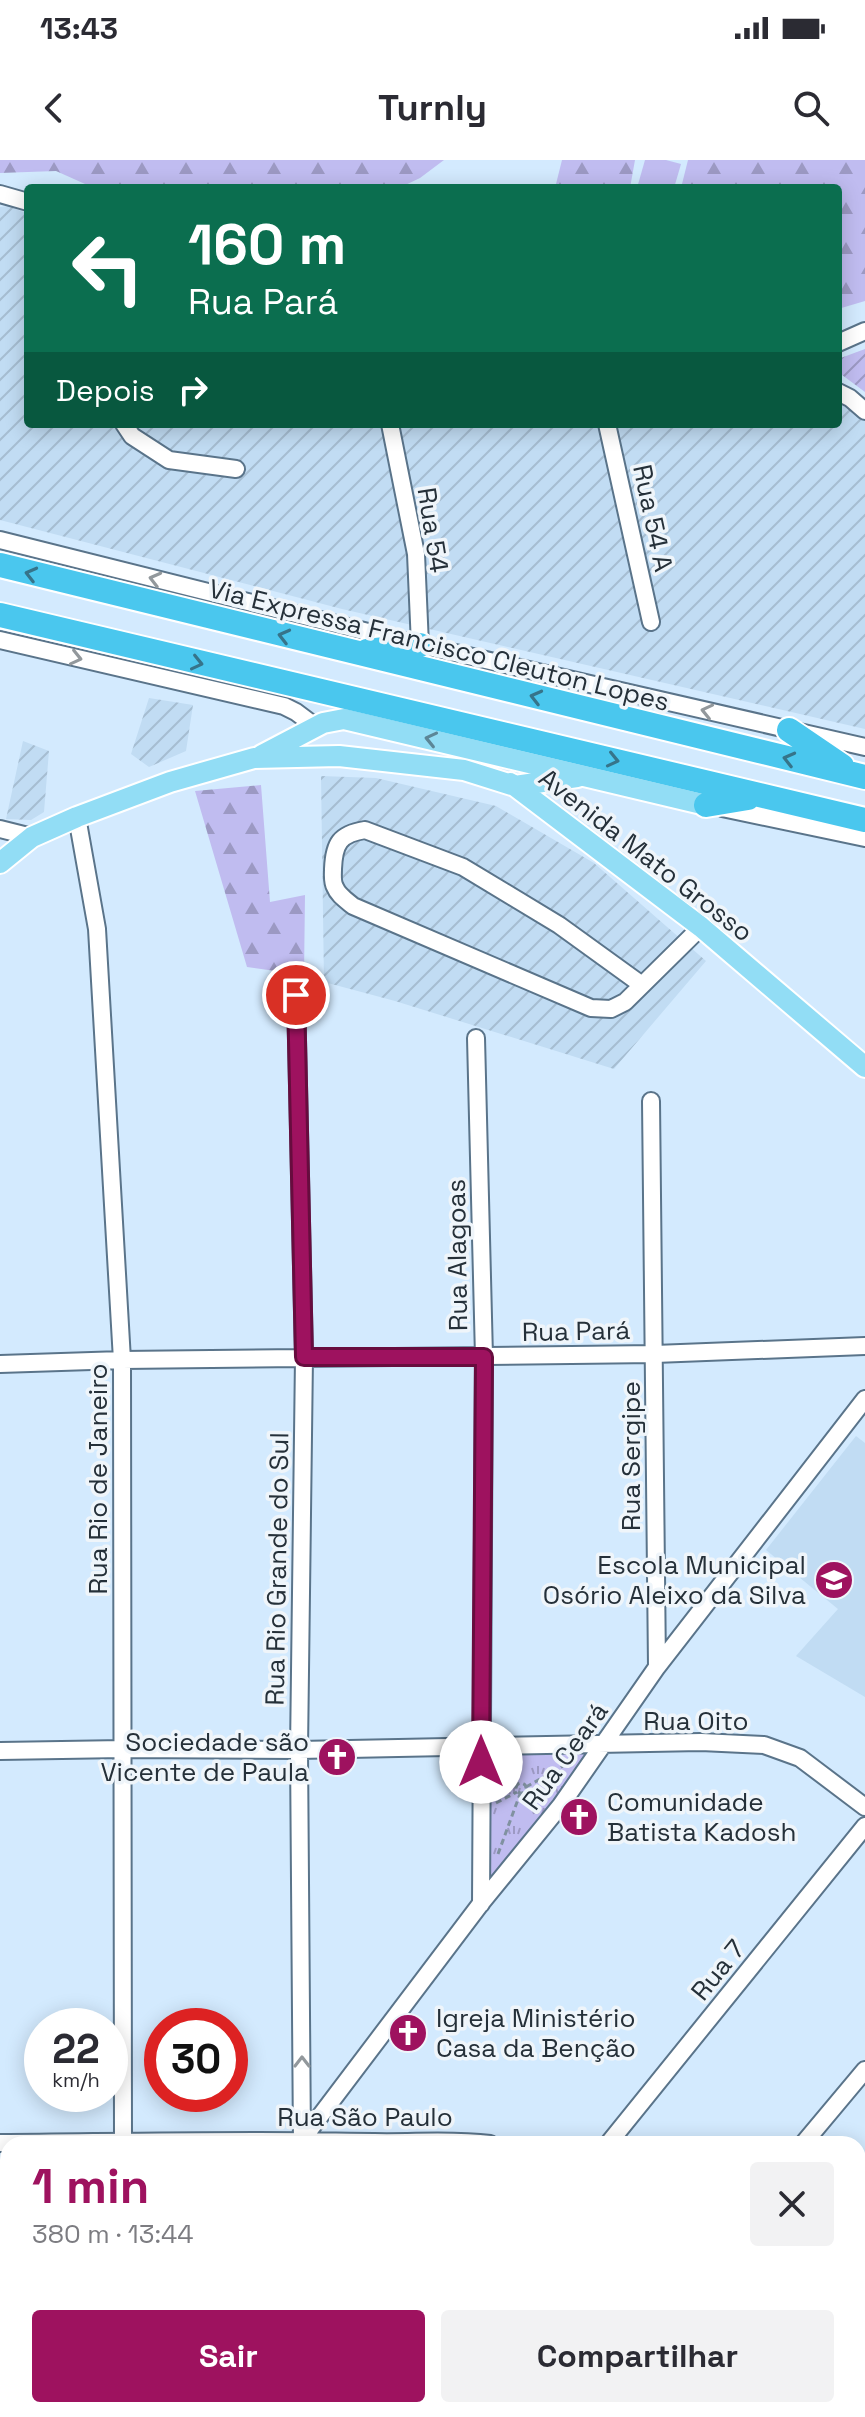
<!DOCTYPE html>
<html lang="pt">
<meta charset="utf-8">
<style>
body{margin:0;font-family:"Space Grotesk",sans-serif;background:#f2f2f3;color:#2b2b33;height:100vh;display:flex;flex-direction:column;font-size:30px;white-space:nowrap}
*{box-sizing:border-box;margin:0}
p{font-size:26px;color:#7c7c81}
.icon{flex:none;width:44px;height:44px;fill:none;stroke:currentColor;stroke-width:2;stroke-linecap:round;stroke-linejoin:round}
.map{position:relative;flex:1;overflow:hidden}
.details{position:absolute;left:0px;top:1976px;width:866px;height:282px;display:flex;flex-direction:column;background:#fff;border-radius:24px 24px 0 0;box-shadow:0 4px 20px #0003}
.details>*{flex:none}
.guide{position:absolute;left:24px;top:24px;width:818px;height:244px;border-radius:8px;box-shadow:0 4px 20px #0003;background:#0b6e4f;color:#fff;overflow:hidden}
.speed{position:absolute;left:24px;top:1848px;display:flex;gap:16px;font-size:40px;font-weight:700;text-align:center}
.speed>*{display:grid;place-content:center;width:104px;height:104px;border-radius:50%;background:#fff;box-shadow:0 4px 20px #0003;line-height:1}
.speed small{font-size:20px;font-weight:400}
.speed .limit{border:12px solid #d22;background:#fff;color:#111}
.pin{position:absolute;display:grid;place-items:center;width:68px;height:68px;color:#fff;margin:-34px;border:4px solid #fff;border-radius:50%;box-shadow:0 2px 8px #0007}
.me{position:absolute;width:88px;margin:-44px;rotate:0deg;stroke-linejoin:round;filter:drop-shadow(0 0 6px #0008)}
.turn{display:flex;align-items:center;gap:28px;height:168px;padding:0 32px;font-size:36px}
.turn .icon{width:104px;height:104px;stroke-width:2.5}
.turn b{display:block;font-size:56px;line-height:68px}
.then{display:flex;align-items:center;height:76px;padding:0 32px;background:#0003;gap:16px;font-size:30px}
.round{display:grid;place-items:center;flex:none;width:84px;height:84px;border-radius:8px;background:#f2f2f3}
.headline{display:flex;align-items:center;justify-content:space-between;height:136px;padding:0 32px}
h1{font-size:48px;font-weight:800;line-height:60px;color:#9e125f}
.cta{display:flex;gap:16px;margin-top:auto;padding:16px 32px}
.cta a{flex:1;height:92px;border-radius:8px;background:#9e125f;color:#fff;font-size:32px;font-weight:800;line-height:92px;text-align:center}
.cta a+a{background:#f2f2f3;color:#2b2b33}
.status{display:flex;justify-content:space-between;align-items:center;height:56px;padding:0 40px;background:#fff;direction:ltr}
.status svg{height:22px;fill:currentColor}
header{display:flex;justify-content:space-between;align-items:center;height:104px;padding:0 32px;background:#fff;font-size:36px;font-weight:800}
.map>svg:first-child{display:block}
.built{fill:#c1dcf3}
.industrial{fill:url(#industrial-furrows)}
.forest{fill:url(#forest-firs)}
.park{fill:url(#park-tufts)}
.garden{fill:url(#garden-furrows)}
.pitch{fill:#c0bcf0}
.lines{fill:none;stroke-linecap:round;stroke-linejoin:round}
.stream{stroke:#389da3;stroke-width:5}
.minor-casing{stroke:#5a748a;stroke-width:20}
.major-casing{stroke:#fff;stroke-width:24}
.highway-casing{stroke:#fff;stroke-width:28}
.path{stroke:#8091a0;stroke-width:3;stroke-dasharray:6 4;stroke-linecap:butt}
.minor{stroke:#fff;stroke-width:16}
.major{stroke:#92ddf5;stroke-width:20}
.highway{stroke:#4ac7ee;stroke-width:24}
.oneway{stroke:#36748a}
.oneway2{stroke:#92989c}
.oneway3{stroke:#5c8697}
.route-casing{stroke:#670c3e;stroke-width:20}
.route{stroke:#9e125f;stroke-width:14}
.labels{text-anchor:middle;stroke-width:7;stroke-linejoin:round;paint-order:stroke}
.street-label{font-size:26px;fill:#253039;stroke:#eff5fa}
.poi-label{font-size:26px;fill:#253039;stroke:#eff5fa;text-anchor:end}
</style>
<div class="status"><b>13:43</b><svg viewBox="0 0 49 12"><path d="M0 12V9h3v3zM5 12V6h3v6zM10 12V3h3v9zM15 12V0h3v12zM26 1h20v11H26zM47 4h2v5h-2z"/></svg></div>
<header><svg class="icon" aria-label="back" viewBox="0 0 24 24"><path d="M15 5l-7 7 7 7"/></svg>Turnly<svg class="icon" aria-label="search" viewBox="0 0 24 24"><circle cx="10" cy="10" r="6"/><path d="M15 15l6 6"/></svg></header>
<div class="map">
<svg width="865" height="2257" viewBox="0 0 865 2257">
<defs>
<pattern id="industrial-furrows" width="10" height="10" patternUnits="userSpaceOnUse" patternTransform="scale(2)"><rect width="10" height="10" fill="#c1dcf3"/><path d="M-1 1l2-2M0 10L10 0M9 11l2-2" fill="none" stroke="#a6bdd1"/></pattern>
<pattern id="forest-firs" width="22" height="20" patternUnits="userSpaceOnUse" patternTransform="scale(2)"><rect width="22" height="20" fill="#c0bcf0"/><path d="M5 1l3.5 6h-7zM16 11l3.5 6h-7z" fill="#9c99c3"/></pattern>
<pattern id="park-tufts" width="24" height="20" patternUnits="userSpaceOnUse" patternTransform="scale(2)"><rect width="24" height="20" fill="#c0bcf0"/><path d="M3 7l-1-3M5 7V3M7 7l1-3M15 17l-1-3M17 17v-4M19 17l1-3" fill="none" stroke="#9c99c3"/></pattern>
<pattern id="garden-furrows" width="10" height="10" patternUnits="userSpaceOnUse" patternTransform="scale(2)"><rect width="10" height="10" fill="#c0bcf0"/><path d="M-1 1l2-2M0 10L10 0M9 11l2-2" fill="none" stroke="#9c99c3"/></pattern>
</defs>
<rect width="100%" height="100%" fill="#d3eafe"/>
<!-- built -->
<path class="built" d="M 856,1276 L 865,1283 L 865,1537 L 796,1496 L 838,1449 L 766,1390 Z"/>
<!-- industrial -->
<path class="industrial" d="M 9,46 L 28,54 L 28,264 L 838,264 L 838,241 L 865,254 L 865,569 L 342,449 L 0,360 L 0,47 Z
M 149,538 L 193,545 L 186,591 L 149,607 L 131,594 Z
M 23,581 L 49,591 L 44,652 L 31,660 L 6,659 Z
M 321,616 L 376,618 L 496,646 L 594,703 L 706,801 L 614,909 L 395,841 L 324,822 Z"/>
<!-- forest -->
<path class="forest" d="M 0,0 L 444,0 L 420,18 L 399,28 L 94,28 L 56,11 L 0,13 Z
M 562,0 L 635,0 L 630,28 L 555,28 Z
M 688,0 L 865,0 L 865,141 L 838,149 L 838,28 L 681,28 Z
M 261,625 L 270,742 L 305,735 L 304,815 L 247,807 L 195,631 Z"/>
<!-- park -->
<path class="park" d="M 604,1585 L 481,1744 L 481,1586 Z"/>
<!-- garden -->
<path class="garden" d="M 865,189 L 865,232 L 838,212 L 838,199 Z"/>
<!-- pitch -->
<path class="pitch" d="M 645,0 L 666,0 L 681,4 L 674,28 L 637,28 Z"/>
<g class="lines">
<!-- stream -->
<path class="stream" d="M 457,2250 L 458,2257"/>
<!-- minor casing -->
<g class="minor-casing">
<path id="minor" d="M 0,34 L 28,42
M 838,183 L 865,171
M 838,232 L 850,238 L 865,251
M 124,264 L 132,276 L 169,300 L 236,309
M 390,264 L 416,394 L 420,485
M 607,264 L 651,462
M 0,380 L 420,485 L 865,587
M 0,480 L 284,546 L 296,552 L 316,567
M 722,648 L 865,678
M 77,657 L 97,769 L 122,1200 L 123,1984
M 0,669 L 32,677
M 642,825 L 559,765 L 463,707 L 365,670 C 340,674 334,683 333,709 C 333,715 332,722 335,727 C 338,735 346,740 353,746 L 591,848 L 611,849 L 625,842 L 701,767
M 296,835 L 304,1197 L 299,1590 L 302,1984
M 476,878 L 484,1197 L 481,1744
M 651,941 L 657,1507
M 0,1204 L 122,1200 L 655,1194 L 865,1186
M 0,1591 L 123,1589 L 299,1590 L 701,1582 L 764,1585 L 800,1598 L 865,1647
M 302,1980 L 482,1742 L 561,1645 L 657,1507 L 865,1239
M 0,1983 C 125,1982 249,1979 374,1982 C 413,1983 451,1979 490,1984
M 608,1984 L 865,1666
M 803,1984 L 865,1910
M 858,2161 L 865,2153
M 128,2250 L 128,2257
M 303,2250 L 303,2257
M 430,2250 L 431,2257
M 534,2250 L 538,2257
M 577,2257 L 583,2250
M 779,2257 L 785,2250"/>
</g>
<!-- major casing -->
<g class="major-casing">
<path id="major" d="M 262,595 L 323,563 L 344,559 L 706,645
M 510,623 L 515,626 L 577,617
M 0,703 L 32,677 L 77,657 L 170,622 L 254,598 L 339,596 L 464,610 L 515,626 L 701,767 L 865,907"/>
</g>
<!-- highway casing -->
<g class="highway-casing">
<path id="highway" d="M 0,405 L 865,617
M 0,455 L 865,660
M 367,491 L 420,485
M 789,570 L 842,606
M 706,645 L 748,638"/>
</g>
<!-- path -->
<path class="path" d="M 497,1604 L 518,1625
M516 1628a5 5 0 1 1 10 0a5 5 0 1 1-10 0Z
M 526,1627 L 572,1601
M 525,1632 L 539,1647
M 496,1643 L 517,1632
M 498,1694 L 520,1634
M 858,2190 L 865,2196"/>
<!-- minor -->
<use href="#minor" class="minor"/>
<!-- major -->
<use href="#major" class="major"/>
<!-- highway -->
<use href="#highway" class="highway"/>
</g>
<!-- one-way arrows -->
<defs><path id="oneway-chevron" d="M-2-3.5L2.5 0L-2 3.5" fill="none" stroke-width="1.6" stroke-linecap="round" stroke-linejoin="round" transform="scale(2)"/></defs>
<g class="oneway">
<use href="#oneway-chevron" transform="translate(31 414) rotate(-166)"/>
<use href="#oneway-chevron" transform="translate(284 476) rotate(-166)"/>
<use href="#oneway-chevron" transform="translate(197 503) rotate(13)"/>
<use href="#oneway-chevron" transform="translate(536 537) rotate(-166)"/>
<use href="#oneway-chevron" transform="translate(789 599) rotate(-166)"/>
<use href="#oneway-chevron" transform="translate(613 600) rotate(13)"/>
</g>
<g class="oneway2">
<use href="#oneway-chevron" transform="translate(155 419) rotate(-166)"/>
<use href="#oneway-chevron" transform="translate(76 498) rotate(13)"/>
<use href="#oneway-chevron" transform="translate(707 551) rotate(-167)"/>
<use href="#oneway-chevron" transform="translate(302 1902) rotate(-90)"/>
</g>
<use class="oneway3" href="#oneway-chevron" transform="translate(431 579) rotate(-167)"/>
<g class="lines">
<!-- route casing -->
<g class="route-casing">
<path id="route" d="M 296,835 L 304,1197 L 484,1197 L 481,1602"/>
</g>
<!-- route -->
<use href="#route" class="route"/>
</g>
<!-- icons -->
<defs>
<g id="school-disc" transform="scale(2)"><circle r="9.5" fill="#9e125f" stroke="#eff5fa"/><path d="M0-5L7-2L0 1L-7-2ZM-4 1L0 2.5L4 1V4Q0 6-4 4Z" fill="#fff"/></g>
<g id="church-disc" transform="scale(2)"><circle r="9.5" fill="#9e125f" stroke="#eff5fa"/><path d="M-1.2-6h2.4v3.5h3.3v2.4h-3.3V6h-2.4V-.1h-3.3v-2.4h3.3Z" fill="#fff"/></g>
</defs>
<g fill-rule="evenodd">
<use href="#school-disc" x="834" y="1420"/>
<use href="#church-disc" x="337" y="1597"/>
<use href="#church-disc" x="579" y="1657"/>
<use href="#church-disc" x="408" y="1873"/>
</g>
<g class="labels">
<!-- street labels -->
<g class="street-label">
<text transform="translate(653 358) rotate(78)" y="9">Rua 54 A</text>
<text transform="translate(433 370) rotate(81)" y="9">Rua 54</text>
<text transform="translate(439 485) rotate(14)" y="9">Via Expressa Francisco Cleuton Lopes</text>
<text transform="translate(646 695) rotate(38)" y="9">Avenida Mato Grosso</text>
<text transform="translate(457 1095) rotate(-91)" y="9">Rua Alagoas</text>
<text transform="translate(576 1171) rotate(-1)" y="9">Rua Pará</text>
<text transform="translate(631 1296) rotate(-90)" y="9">Rua Sergipe</text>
<text transform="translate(98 1319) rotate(-90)" y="9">Rua Rio de Janeiro</text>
<text transform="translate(277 1409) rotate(-89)" y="9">Rua Rio Grande do Sul</text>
<text x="696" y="1570">Rua Oito</text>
<text transform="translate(565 1596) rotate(-54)" y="9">Rua Ceará</text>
<text transform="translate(718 1810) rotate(-51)" y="9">Rua 7</text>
<text x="365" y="1966">Rua São Paulo</text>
</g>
<!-- poi labels -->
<g class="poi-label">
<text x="806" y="1414">Escola Municipal<tspan x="806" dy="30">Osório Aleixo da Silva</tspan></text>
<text x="309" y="1591">Sociedade são<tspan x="309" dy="30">Vicente de Paula</tspan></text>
<text x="607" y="1651" text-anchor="start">Comunidade<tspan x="607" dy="30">Batista Kadosh</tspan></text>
<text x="436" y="1867" text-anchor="start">Igreja Ministério<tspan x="436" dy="30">Casa da Benção</tspan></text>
</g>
</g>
</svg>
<div class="speed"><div>22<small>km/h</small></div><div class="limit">30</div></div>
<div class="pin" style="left:296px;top:835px;background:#d93025"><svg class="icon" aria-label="arrive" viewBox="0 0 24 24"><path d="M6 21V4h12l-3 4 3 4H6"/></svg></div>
<svg class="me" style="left:481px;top:1602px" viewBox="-20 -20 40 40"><circle r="19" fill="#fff"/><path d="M0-13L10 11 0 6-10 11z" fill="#9e125f"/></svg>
<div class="guide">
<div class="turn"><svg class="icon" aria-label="left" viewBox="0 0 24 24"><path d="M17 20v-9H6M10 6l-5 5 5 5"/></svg><div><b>160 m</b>Rua Pará</div></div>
<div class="then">Depois<svg class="icon" aria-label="right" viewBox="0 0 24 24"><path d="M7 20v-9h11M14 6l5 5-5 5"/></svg></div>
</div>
<section class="details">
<div class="headline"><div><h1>1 min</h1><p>380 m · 13:44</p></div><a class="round"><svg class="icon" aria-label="close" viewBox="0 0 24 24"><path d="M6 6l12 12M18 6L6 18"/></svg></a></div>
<div class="cta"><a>Sair</a><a>Compartilhar</a></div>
</section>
</div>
